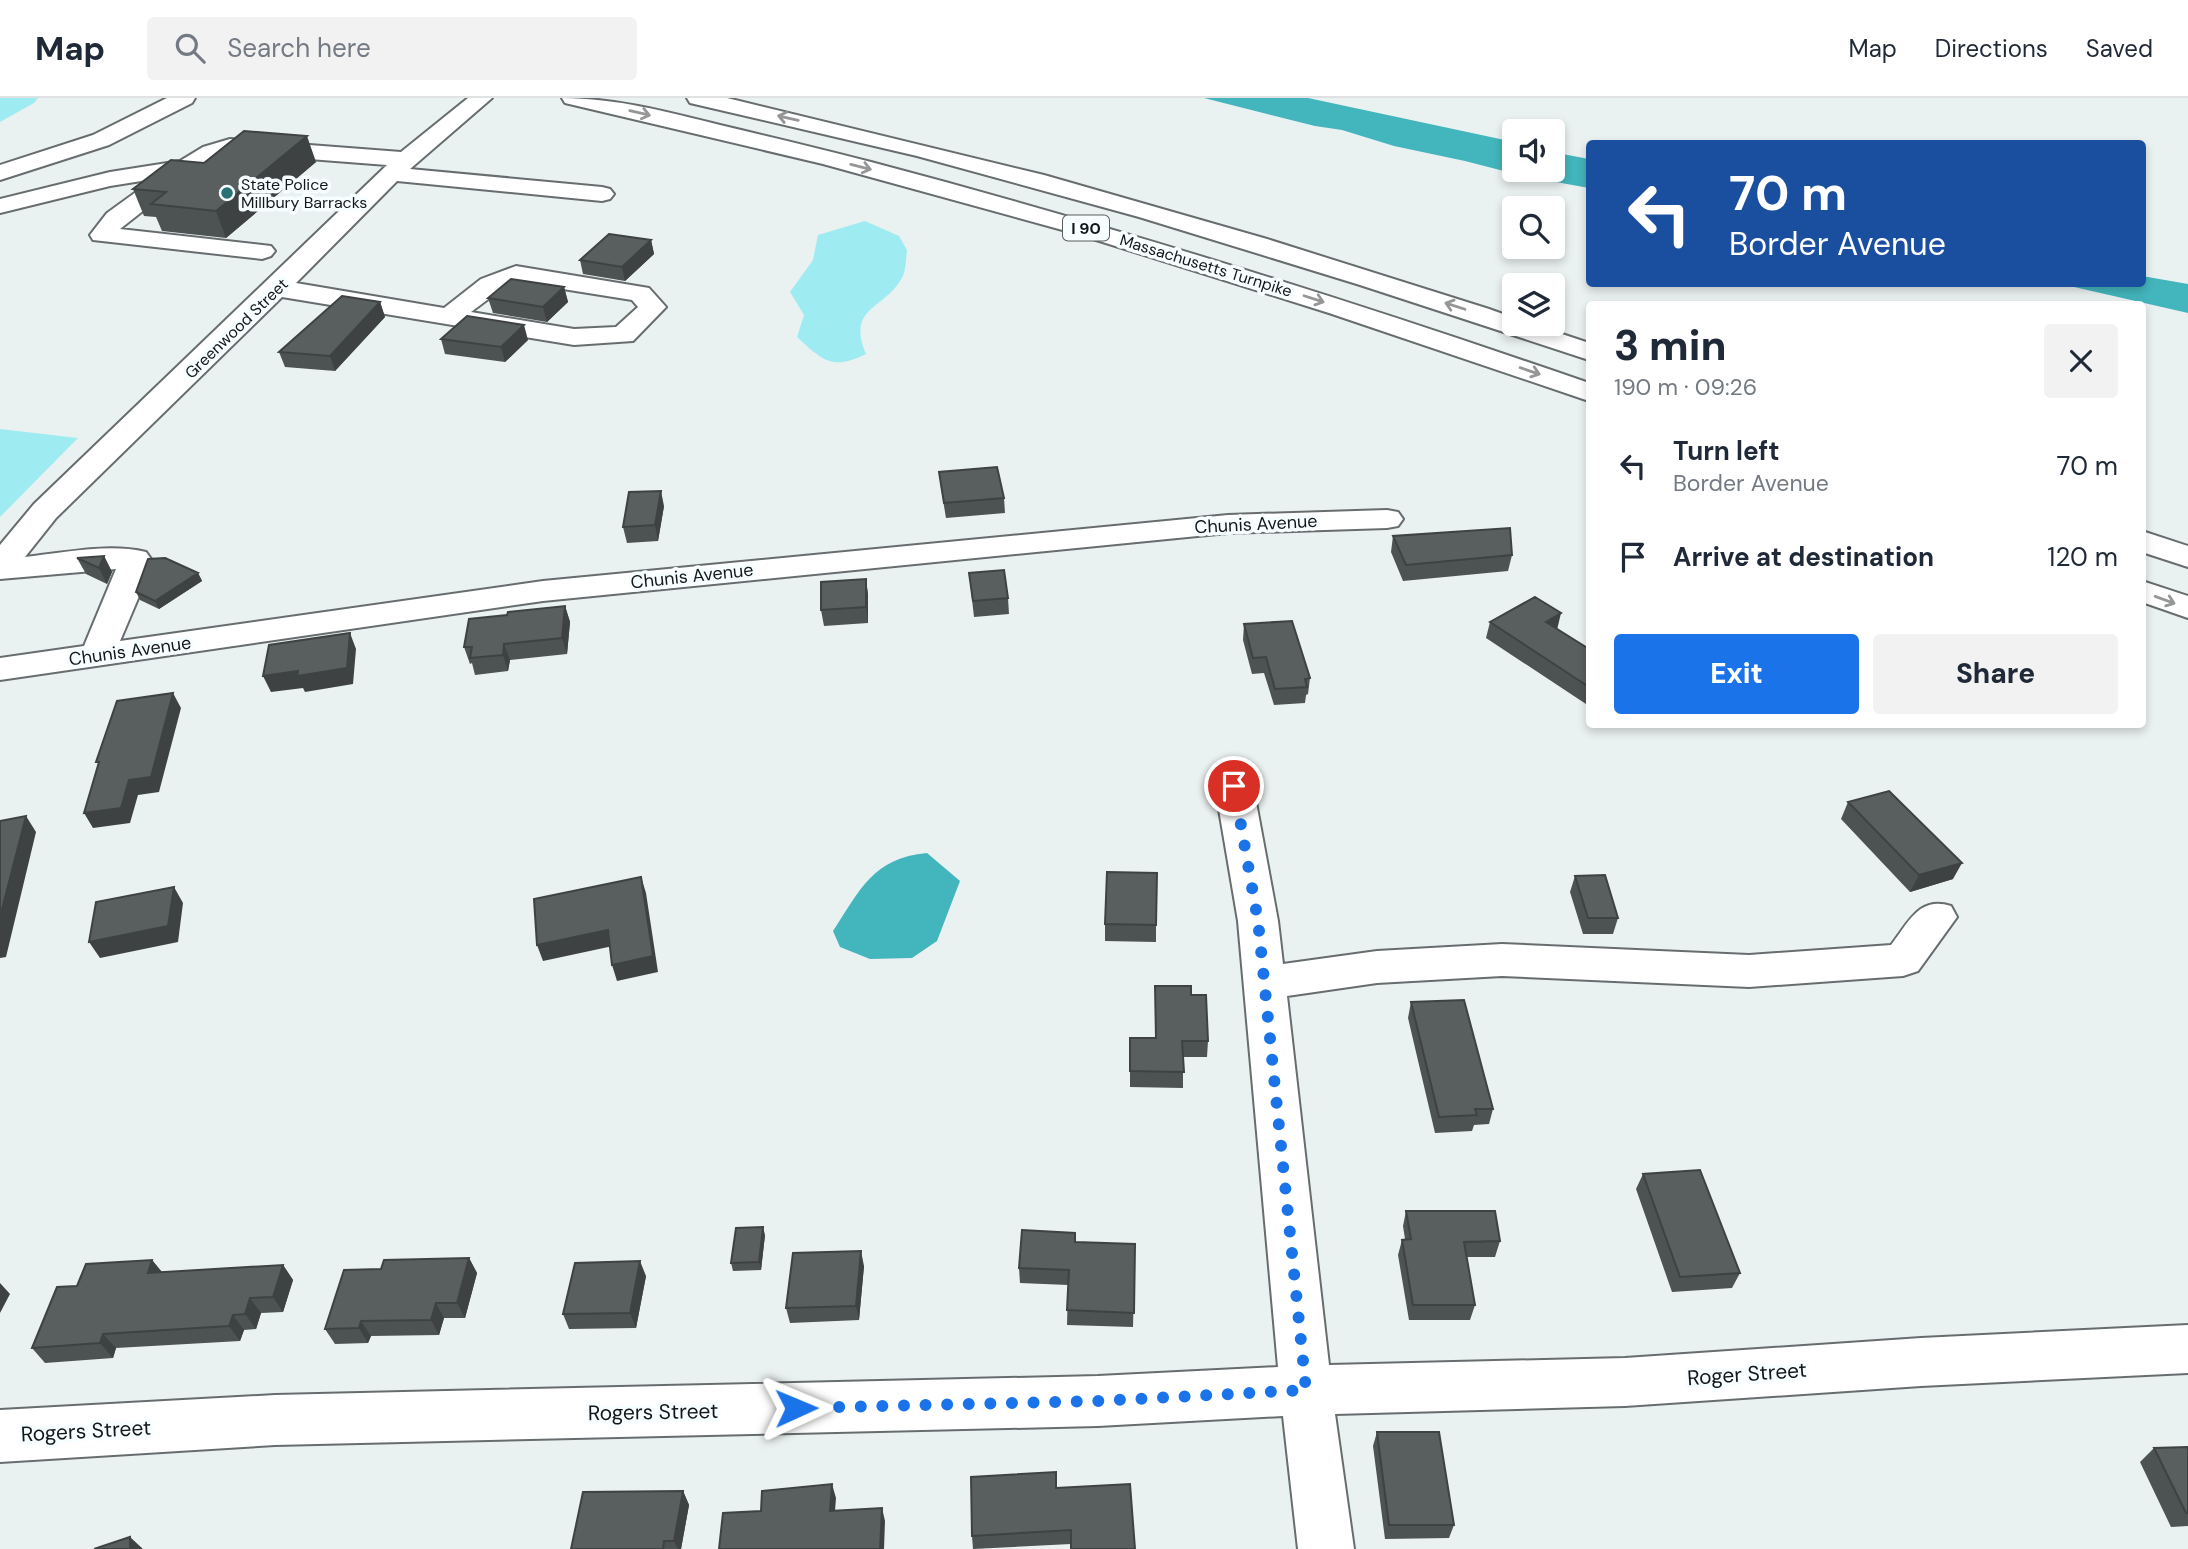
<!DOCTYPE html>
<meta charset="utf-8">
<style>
body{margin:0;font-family:"DM Sans",sans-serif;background:#f2f2f3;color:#1f2937;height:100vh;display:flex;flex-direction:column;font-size:26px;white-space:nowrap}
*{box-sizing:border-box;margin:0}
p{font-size:23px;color:#747a83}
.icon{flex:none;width:38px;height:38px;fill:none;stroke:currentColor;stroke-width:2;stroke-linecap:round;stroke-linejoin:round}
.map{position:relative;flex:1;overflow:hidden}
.panel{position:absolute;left:1586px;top:203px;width:560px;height:427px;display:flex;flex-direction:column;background:#fff;border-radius:7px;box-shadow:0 4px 10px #0003}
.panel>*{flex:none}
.banner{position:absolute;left:1586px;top:42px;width:560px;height:147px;border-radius:7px;box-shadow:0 4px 10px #0003;background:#1a4fa0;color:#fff;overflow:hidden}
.controls{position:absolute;left:1502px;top:21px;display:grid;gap:14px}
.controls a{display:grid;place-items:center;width:63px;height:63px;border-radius:7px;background:#fff;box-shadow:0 4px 10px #0003;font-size:35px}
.pin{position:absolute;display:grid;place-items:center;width:60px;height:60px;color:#fff;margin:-30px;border:4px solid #fff;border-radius:50%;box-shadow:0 2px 7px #0007}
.me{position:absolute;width:77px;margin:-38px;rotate:89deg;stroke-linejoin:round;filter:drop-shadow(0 0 5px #0008)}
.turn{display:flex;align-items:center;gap:24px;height:147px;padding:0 28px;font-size:32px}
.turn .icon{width:91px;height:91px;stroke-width:2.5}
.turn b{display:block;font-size:49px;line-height:60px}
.round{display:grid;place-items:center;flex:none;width:74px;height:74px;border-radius:7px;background:#f2f2f3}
.headline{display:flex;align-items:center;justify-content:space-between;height:119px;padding:0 28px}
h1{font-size:42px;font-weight:800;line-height:52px}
.action{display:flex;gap:14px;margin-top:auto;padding:14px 28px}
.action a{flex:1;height:80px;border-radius:7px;background:#1a73e8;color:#fff;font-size:28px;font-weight:800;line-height:80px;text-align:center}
.action a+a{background:#f2f2f3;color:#1f2937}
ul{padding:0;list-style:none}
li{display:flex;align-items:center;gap:21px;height:91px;padding:0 28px}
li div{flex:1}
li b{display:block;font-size:26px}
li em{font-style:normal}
header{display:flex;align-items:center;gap:42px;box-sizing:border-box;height:98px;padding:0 35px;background:#fff;border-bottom:2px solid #e0e1e3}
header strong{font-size:33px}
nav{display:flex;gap:38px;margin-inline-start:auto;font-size:24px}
.search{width:490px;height:63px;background:#f2f2f3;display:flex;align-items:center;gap:18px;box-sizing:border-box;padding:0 24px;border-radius:7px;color:#747a83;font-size:26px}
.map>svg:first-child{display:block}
.green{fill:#9eecf2}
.water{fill:#43b5bc}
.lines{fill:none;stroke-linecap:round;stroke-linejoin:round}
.minor-casing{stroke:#676d6e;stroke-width:4}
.highway-casing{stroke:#676d6e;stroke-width:4}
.minor{fill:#fff;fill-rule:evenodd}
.highway{fill:#fff;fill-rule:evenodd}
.wall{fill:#4d5252}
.shaded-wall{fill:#3e4242}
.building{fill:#595f5f;stroke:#3e4242;stroke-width:2}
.oneway{stroke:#959697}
.route{stroke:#1a73e8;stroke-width:12;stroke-dasharray:0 21.6}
.poi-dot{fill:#297378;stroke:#f7feff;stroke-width:2.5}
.labels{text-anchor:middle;stroke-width:7;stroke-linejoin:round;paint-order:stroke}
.far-poi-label{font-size:16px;fill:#141617;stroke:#f7feff;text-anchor:start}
.shield{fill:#f7feff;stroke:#585c5d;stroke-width:2}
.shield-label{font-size:16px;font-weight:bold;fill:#141617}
.far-street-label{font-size:16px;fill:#141617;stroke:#f7feff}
.street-label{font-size:18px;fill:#141617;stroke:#f7feff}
.near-street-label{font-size:21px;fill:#141617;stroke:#f7feff}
</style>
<header>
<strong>Map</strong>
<div class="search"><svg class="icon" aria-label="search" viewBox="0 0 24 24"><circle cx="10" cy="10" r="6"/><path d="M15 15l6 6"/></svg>Search here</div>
<nav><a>Map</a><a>Directions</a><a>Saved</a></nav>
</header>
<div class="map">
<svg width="2188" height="1451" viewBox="0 0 2188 1451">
<rect width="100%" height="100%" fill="#eaf1f1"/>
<!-- green -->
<path class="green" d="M 0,0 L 38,0 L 34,5 L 0,24 Z
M 865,123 L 899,138 L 907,152 C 906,160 906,173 902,180 C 884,212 846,209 866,256 C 832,273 822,262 797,239 L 804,217 L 790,194 L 813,162 L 818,137 Z
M 0,331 L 78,340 L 0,419 Z"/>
<!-- water -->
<path class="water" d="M 1204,0 L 1308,0 L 1514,44 L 1514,72 L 1552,72 L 1552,54 L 1589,61 L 1589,90 L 1523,78 L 1465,63 L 1394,48 L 1342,32 L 1315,28 Z
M 2142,178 L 2188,186 L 2188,215 L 2061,186 L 2142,186 Z
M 927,755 L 960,783 L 937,843 L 912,860 L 870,861 L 840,849 L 833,833 C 860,792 873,760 927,755 Z"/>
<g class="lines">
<!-- minor casing -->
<g class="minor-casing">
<path id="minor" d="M 468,0 L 492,0 L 410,71 L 602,89 L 610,91 L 614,96 L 610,101 L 602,103 L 397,83 L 296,185 L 444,210 L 481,181 L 516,168 L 649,190 L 666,209 L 633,243 L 574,247 L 282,199 L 56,420 L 25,459 C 63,455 108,445 146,454 L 151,461 L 145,484 L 120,543 L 543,483 L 1228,417 L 1387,412 L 1398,414 L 1403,421 L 1398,428 L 1387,430 L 1228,435 L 543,503 L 0,582 L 0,560 L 84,548 L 116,471 L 0,481 L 0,447 L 34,406 L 387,67 L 231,55 L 191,75 L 120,131 L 271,148 L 275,153 L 271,158 L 262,161 L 93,142 L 90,137 L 107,115 L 154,81 L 110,88 L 0,115 L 0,101 L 110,74 L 180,63 L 203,49 L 230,41 L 401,54 ZM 519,184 L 632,202 L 638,209 L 616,229 L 574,231 L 471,214 L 499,193 Z
M 1234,675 L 1247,679 L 1253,688 L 1278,823 L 1283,866 L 1377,853 L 1502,846 L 1749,857 L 1891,847 C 1909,824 1919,798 1951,808 L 1957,819 L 1918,873 L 1903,878 L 1749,889 L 1502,878 L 1377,885 L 1287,898 L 1329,1267 L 1625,1260 L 1921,1240 L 2188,1227 L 2188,1275 L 1921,1288 L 1625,1308 L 1335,1316 L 1354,1451 L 1298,1451 L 1283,1318 L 1098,1328 L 275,1347 L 0,1364 L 0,1312 L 275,1297 L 1098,1278 L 1278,1269 L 1238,823 L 1215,688 L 1221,679 Z"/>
</g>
<!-- highway casing -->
<g class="highway-casing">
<path id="highway" d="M 167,0 L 195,0 L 192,5 L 109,47 L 0,82 L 0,67 L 93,37 Z
M 562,0 C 616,0 668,14 720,27 C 771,39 821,51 871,64 C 1113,128 1352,203 1589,285 L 1589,303 L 1329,215 L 1077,136 L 823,66 L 565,5 Z
M 687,0 L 727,0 L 1044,77 L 1267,141 L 1489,211 L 1514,220 L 1514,226 L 1532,226 L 1589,245 L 1589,262 L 1360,187 L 1139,119 L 917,58 L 690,5 Z
M 2142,433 L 2188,448 L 2188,469 L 2142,454 Z
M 2142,483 L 2188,498 L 2188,520 L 2142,504 Z"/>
</g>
<!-- minor -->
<use href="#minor" class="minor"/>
<!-- highway -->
<use href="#highway" class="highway"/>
</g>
<!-- wall -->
<path class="wall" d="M 316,64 L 226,140 L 162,133 L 156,119 L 144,118 L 133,91 L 204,65 Z
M 651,142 L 654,156 L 625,183 L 583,176 L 580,162 Z
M 564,189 L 568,204 L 547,224 L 493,215 L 488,200 Z
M 380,204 L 385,219 L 335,273 L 285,269 L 279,254 Z
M 441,241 L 528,242 L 505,264 L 445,256 Z
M 939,374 L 1004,400 L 1005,415 L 946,420 L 941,390 Z
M 664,408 L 658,443 L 627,445 L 623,429 Z
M 1393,438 L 1512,457 L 1508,473 L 1403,483 L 1391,454 Z
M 104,458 L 112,474 L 107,486 L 86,476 L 77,460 Z
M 198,475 L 202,483 L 159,511 L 140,502 L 136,494 Z
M 969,475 L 1008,500 L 1009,516 L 974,519 Z
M 866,481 L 868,497 L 868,525 L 824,528 L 821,512 Z
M 565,508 L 570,524 L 567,556 L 510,562 L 508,573 L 475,577 L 472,565 L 470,566 L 464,549 L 507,517 Z
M 1490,524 L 1589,551 L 1589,608 L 1486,540 Z
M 1244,526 L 1310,580 L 1308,596 L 1306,597 L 1305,605 L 1274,607 L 1264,575 L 1252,576 L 1243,542 Z
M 1848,704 L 1953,781 L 1910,794 L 1841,721 Z
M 1575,778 L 1618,820 L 1613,836 L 1583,836 L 1570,794 Z
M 1105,826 L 1156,827 L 1156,844 L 1105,843 Z
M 1155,888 L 1191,897 L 1208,943 L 1207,959 L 1183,959 L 1183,990 L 1130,989 L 1130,940 L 1155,940 Z
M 1411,904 L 1493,1011 L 1489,1026 L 1474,1027 L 1472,1033 L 1435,1035 L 1408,920 Z
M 1643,1076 L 1740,1175 L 1732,1190 L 1672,1194 L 1636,1091 Z
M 1406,1113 L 1500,1143 L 1495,1159 L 1466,1159 L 1475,1207 L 1470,1222 L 1409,1222 L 1398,1157 L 1402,1142 L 1405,1141 L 1403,1128 Z
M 765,1137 L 761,1172 L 733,1173 L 731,1165 Z
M 1135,1146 L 1133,1229 L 1067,1227 L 1068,1187 L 1020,1185 L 1019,1170 Z
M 469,1160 L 477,1175 L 465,1220 L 444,1220 L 439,1237 L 371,1238 L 368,1245 L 335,1246 L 325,1231 L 381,1171 Z
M 152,1162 L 162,1174 L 283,1167 L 293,1182 L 283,1214 L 261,1215 L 256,1231 L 244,1232 L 240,1243 L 116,1250 L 113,1260 L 45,1265 L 32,1250 Z
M 864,1168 L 859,1222 L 790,1225 L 786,1210 Z
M 646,1178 L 636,1230 L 569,1231 L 563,1216 Z
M 1377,1334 L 1454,1427 L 1449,1440 L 1385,1441 L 1373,1348 Z
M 2188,1349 L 2188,1428 L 2171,1429 L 2140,1364 L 2154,1350 Z
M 1130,1386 L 1071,1446 L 973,1451 L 972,1438 L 1057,1390 Z
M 683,1393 L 689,1407 L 681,1451 L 571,1451 Z"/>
<!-- shaded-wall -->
<path class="shaded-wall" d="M 307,38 L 316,64 L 226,140 L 216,113 Z
M 651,142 L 654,156 L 625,183 L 622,169 Z
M 564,189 L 568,204 L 547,224 L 543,209 Z
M 380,204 L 385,219 L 335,273 L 330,258 Z
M 524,227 L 528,242 L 505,264 L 501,249 Z
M 661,393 L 664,408 L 658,443 L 655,427 Z
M 104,458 L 112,474 L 107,486 L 99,470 Z
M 198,475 L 202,483 L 159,511 L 155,503 Z
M 866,481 L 868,497 L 868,525 L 866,509 Z
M 565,508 L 570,524 L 567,556 L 562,540 Z
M 1561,515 L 1557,532 L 1546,524 Z
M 350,535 L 356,551 L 353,586 L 305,594 L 303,590 L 271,594 L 263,578 Z
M 504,546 L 510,562 L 508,573 L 503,557 Z
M 173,595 L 181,610 L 159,694 L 138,697 L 130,725 L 93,730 L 84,715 L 129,682 Z
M 26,718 L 36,734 L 6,859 L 0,860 L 0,819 Z
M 1962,765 L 1953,781 L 1910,794 L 1919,777 Z
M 641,779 L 646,795 L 658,874 L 617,883 L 612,867 Z
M 174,789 L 183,805 L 178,844 L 100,860 L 89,844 Z
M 608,832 L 613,848 L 543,863 L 537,847 Z
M 763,1129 L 765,1137 L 761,1172 L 759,1164 Z
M 861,1153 L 864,1168 L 859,1222 L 856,1208 Z
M 469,1160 L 477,1175 L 465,1220 L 457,1205 Z
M 152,1162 L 164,1177 L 148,1175 Z
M 640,1163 L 646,1178 L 636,1230 L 630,1215 Z
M 283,1167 L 293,1182 L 283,1214 L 273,1199 Z
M 0,1185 L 10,1196 L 0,1215 Z
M 250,1200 L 261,1215 L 256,1231 L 245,1216 Z
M 436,1205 L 444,1220 L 439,1237 L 431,1222 Z
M 233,1217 L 244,1232 L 240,1243 L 229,1228 Z
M 361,1223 L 371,1238 L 368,1245 L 359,1230 Z
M 103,1236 L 116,1250 L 113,1260 L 100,1245 Z
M 832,1386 L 836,1400 L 834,1426 L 830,1413 Z
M 683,1393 L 689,1407 L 681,1451 L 678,1451 L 674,1443 Z
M 882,1410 L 885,1423 L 884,1451 L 880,1451 Z
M 130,1439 L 143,1451 L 130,1451 Z"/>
<!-- building -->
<path class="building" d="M 244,33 L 307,38 L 216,113 L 151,106 L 166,94 L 133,91 L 171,62 L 204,65 Z
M 609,136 L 651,142 L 622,169 L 580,162 Z
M 511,181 L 564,189 L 543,209 L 488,200 Z
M 342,198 L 380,204 L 330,258 L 279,254 Z
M 467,218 L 524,227 L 501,249 L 441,241 Z
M 997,369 L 1004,400 L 944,405 L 939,374 Z
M 661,393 L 655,427 L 623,429 L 629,394 Z
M 1510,430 L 1512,457 L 1406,467 L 1393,438 Z
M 104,458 L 99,470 L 77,460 Z
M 165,460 L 198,475 L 155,503 L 136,494 L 148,461 Z
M 1004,472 L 1008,500 L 973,503 L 969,475 Z
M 866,481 L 866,509 L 821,512 L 821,484 Z
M 1535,499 L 1561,515 L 1546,524 L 1589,551 L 1589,589 L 1490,524 Z
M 565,508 L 562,540 L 504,546 L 503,557 L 470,560 L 472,549 L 464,549 L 469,521 L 507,517 L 508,514 Z
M 1292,523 L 1310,580 L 1305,581 L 1307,589 L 1275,591 L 1266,559 L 1253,560 L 1244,526 Z
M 350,535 L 347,570 L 297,578 L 298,573 L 263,578 L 269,547 Z
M 173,595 L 151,679 L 129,682 L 121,710 L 84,715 L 99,664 L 96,664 L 117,603 Z
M 1889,693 L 1962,765 L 1919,777 L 1848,704 Z
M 26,718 L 0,819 L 0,723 Z
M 1107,774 L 1157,775 L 1156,827 L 1105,826 Z
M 1605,777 L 1618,820 L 1588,820 L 1575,778 Z
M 641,779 L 653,858 L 612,867 L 608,832 L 537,847 L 534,801 Z
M 174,789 L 168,828 L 89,844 L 96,804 Z
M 1155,888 L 1191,888 L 1191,897 L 1206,897 L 1208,943 L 1182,943 L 1184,974 L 1130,973 L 1130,940 L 1156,940 Z
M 1464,902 L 1493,1011 L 1475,1011 L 1477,1017 L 1439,1019 L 1411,904 Z
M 1700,1072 L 1740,1175 L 1680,1179 L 1643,1076 Z
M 1406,1113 L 1495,1113 L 1500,1143 L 1464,1144 L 1475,1207 L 1413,1207 L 1402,1142 L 1411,1141 Z
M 763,1129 L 759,1164 L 731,1165 L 736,1130 Z
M 1022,1132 L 1075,1135 L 1075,1144 L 1135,1146 L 1134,1215 L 1067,1212 L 1069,1172 L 1019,1170 Z
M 861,1153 L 856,1208 L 786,1210 L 793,1155 Z
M 469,1160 L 457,1205 L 436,1205 L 431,1222 L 361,1223 L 359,1230 L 325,1231 L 344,1172 L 381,1171 L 384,1162 Z
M 152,1162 L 148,1175 L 283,1167 L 273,1199 L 250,1200 L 245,1216 L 233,1217 L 229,1228 L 103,1236 L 100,1245 L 32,1250 L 57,1189 L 77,1188 L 86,1166 Z
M 640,1163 L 630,1215 L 563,1216 L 575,1165 Z
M 1377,1334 L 1439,1334 L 1454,1427 L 1389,1427 Z
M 2188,1349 L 2188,1415 L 2186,1415 L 2154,1350 Z
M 1056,1374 L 1056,1390 L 1130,1386 L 1135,1451 L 1071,1451 L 1071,1432 L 972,1438 L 971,1379 Z
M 832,1386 L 830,1413 L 882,1410 L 880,1451 L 719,1451 L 723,1415 L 761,1413 L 762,1393 Z
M 683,1393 L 674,1443 L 664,1443 L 663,1451 L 571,1451 L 583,1394 Z
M 130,1439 L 130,1451 L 94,1451 Z"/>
<!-- one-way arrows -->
<defs><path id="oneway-shaft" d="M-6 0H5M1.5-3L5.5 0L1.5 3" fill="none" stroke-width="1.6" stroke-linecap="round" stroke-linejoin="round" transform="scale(1.75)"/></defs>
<g class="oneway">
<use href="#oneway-shaft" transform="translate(640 15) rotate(13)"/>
<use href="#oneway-shaft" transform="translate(788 20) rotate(-167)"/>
<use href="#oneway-shaft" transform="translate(861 69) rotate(14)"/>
<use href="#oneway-shaft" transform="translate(1314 201) rotate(18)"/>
<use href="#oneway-shaft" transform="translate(1455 208) rotate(-162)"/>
<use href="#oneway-shaft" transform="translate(1530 273) rotate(19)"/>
<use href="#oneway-shaft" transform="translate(2165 502) rotate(20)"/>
</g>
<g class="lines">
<!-- route -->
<path class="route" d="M 796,1310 L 1098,1303 L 1306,1292 L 1258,823 L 1234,688"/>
</g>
<!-- markers -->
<circle class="poi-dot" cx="227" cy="95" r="7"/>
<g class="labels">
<!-- far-poi labels -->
<g class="far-poi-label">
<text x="241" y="92">State Police<tspan x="241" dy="18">Millbury Barracks</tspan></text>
</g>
<!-- shield labels -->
<rect class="shield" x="1063" y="117.5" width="46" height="25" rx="5"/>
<g class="shield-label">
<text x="1086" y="136">I 90</text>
</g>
<!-- far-street labels -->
<g class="far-street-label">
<text transform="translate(1206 167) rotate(17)" y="6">Massachusetts Turnpike</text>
<text transform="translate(236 230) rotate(-44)" y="6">Greenwood Street</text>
</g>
<!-- street labels -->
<g class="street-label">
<text transform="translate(1256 426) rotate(-3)" y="6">Chunis Avenue</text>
<text transform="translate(692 478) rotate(-6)" y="6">Chunis Avenue</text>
<text transform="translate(130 553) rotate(-8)" y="6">Chunis Avenue</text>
</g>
<!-- near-street labels -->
<g class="near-street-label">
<text transform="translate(1747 1276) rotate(-4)" y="7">Roger Street</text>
<text transform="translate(653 1314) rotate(-1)" y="7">Rogers Street</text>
<text transform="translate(86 1333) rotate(-3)" y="7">Rogers Street</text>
</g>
</g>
</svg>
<div class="controls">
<a><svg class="icon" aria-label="sound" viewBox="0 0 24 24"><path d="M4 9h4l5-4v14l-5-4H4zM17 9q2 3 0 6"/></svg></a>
<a><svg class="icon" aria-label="search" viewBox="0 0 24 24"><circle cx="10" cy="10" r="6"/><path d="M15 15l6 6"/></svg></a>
<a><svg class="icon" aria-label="layers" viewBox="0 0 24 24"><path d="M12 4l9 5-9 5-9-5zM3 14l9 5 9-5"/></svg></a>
</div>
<div class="pin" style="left:1234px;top:688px;background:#d93025"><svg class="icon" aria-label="arrive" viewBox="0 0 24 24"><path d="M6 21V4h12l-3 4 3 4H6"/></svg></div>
<svg class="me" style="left:796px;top:1310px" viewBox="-20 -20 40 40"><path d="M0-17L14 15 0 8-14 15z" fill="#1a73e8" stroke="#fff" stroke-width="4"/></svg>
<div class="banner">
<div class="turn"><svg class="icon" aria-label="left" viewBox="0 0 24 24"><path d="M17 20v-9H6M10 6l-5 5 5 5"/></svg><div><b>70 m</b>Border Avenue</div></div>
</div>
<section class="panel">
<div class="headline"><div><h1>3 min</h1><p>190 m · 09:26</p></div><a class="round"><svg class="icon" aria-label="close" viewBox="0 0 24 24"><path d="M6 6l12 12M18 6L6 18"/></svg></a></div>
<ul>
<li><svg class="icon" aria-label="left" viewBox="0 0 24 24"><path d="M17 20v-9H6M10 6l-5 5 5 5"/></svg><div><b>Turn left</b><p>Border Avenue</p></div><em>70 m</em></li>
<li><svg class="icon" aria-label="arrive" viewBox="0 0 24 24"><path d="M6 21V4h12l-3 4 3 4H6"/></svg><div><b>Arrive at destination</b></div><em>120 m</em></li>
</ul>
<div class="action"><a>Exit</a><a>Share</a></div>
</section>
</div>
